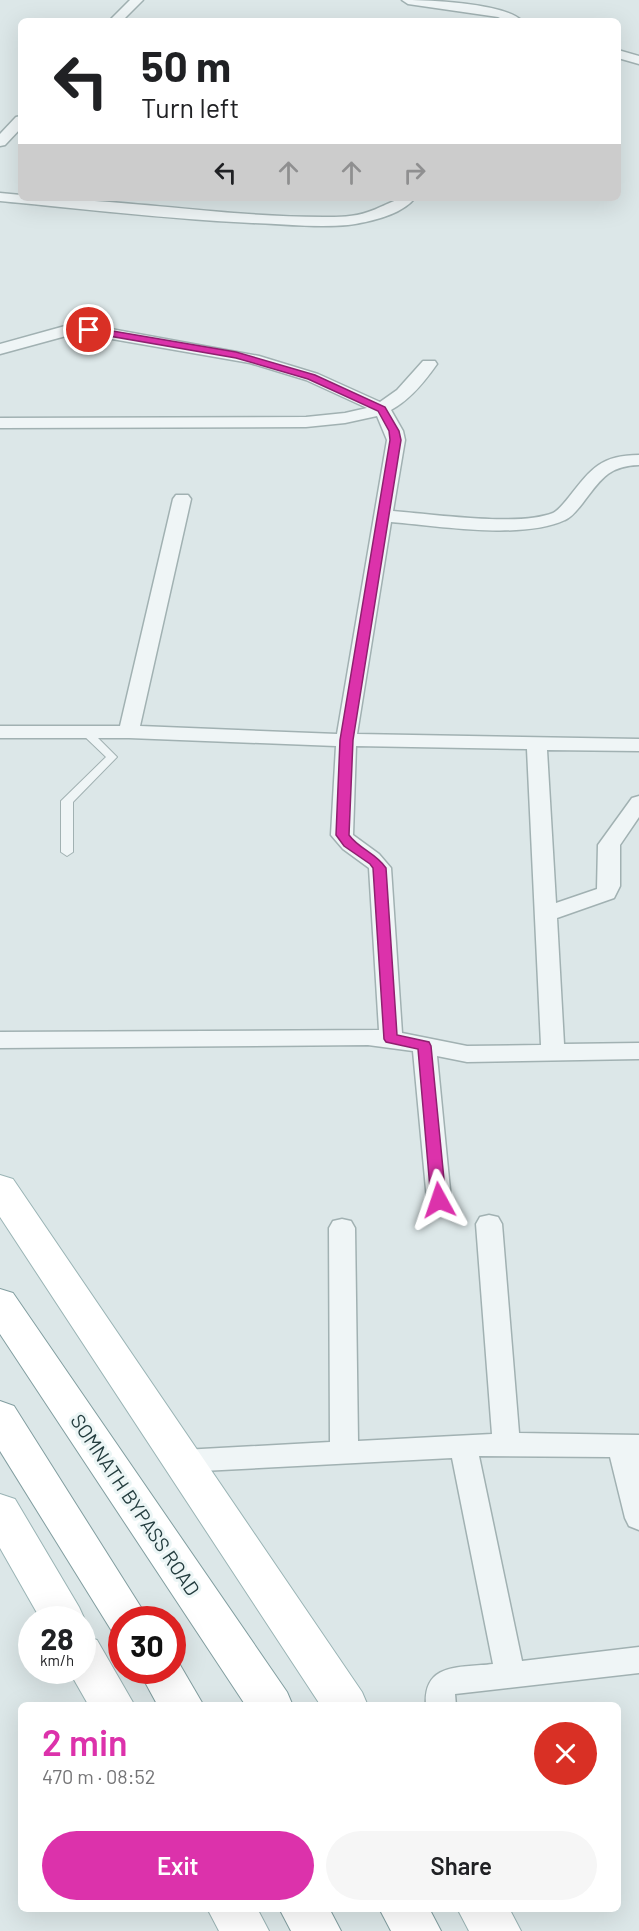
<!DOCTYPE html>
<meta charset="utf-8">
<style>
body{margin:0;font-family:Barlow,sans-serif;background:#f6f6f6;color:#202124;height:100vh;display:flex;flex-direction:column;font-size:22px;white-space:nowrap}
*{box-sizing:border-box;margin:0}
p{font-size:20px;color:#757577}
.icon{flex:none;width:33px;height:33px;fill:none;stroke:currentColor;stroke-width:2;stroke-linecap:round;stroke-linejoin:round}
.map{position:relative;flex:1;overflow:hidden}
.details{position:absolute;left:18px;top:1702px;width:603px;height:210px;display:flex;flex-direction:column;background:#fff;border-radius:9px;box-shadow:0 6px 24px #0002}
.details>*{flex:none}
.hud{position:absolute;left:18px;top:18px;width:603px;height:183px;border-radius:9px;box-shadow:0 6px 24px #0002;background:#fff;color:#202124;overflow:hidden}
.speed{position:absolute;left:18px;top:1606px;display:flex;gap:12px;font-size:30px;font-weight:700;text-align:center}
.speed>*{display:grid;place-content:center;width:78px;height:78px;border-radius:50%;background:#fff;box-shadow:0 6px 24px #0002;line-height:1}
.speed small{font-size:15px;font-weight:400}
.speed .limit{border:9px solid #d22;background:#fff;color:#111}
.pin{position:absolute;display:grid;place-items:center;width:51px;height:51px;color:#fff;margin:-26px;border:3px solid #fff;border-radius:50%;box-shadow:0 2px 6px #0007}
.me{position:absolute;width:66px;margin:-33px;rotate:355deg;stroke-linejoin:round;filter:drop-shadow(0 0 4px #0008)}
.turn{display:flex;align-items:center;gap:21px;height:126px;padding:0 24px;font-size:27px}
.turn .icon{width:78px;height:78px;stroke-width:2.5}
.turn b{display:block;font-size:42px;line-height:51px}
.lanes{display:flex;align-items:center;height:57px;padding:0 24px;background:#0003;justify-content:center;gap:30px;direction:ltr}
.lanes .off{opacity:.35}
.round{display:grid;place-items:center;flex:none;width:63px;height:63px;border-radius:32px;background:#f6f6f6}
.overview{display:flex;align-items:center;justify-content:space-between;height:102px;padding:0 24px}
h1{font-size:36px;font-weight:600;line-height:45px;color:#dc32ab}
.primary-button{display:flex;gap:12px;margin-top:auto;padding:12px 24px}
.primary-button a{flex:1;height:69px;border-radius:36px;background:#dc32ab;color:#fff;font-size:24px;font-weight:600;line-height:69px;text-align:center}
.primary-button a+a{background:#f6f6f6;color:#202124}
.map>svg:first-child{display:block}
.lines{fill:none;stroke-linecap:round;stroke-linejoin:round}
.service-casing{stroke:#a1b1b2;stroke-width:2}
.minor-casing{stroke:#a1b1b2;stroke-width:3}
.primary-casing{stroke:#9ab4b5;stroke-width:2}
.trunk-casing{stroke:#829ea0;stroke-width:2}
.service{fill:#eff5f6;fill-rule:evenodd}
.minor{fill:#eff5f6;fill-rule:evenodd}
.primary{fill:#fff;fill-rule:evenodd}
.trunk{fill:#fff;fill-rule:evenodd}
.route{fill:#dc32ab;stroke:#8f206f;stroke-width:1.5}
.labels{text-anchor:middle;stroke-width:6;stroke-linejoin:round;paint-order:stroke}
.near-street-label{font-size:20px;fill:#243d3f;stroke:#ebf5f5}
</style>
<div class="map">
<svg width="639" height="1931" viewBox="0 0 639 1931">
<rect width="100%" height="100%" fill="#dce7e8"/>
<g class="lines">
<!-- service casing -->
<g class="service-casing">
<path id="service" d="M 86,729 L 90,730 L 117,757 L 73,802 L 73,852 L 67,856 L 61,852 L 61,801 L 106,757 L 82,734 L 81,732 L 82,730 Z"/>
</g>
<!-- minor casing -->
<g class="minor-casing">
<path id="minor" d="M 130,0 L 143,0 L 122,21 L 109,21 Z
M 402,0 C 428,0 505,3 522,21 L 506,21 L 498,17 L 408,4 Z
M 618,50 L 639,56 L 639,64 L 618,58 Z
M 21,116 L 21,128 L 5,145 L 0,146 L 0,134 L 16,117 Z
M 0,193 L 21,195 L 21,198 C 122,198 222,217 323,217 C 338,217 354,217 368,212 C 389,205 392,198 415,198 C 401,215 370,222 348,225 C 316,228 284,224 252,223 C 168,219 84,209 0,201 Z
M 89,325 L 259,356 L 318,374 L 380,402 L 397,390 L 423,361 L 435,361 L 437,364 C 425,381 410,400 391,410 L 403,431 L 405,440 L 393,511 C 432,514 518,527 553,513 C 559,510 564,503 569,497 C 591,469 601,455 639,455 L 639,465 C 607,466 600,481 582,504 C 577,510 572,517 565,520 C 522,540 439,526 391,522 L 357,734 L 639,739 L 639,751 L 547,750 L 556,903 L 597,889 L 598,845 L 632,798 L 639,796 L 639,817 L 620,845 L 620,886 L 614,898 L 557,918 L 564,1044 L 639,1043 L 639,1059 L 467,1062 L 437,1056 L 451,1200 L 448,1206 L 439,1209 L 430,1206 L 427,1200 L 413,1051 L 368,1045 L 0,1048 L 0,1032 L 379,1030 L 369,868 L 343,849 L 331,835 L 336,746 L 129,738 L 0,738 L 0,726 L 120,726 L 173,499 L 176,495 L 188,495 L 191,499 L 140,726 L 337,734 L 387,440 L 377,416 L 345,423 L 306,427 L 0,428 L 0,418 L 306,417 L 345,413 L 367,408 L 306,380 L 250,363 L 89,335 L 66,336 L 0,354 L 0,344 L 65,326 ZM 356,746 L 527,749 L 541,1045 L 467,1046 L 402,1033 L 391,868 L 379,854 L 353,835 Z
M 489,1215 L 498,1217 L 502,1224 L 519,1433 L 639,1435 L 639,1530 L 629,1526 L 625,1518 L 610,1457 L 479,1456 L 522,1661 L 639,1647 L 639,1673 L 455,1694 L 456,1706 L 426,1706 C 423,1662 460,1668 493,1664 L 452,1458 L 183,1472 L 173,1469 L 169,1461 L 173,1453 L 183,1450 L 330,1442 L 329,1228 L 333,1221 L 342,1219 L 351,1221 L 355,1228 L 358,1441 L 492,1434 L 476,1224 L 480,1217 Z"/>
</g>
<!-- primary casing -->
<g class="primary-casing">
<path id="primary" d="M 0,1175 L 13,1179 L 362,1692 L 368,1706 L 321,1706 L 0,1217 Z
M 0,1494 L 15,1499 L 79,1607 L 85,1620 L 82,1626 L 82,1620 L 41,1620 L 0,1548 Z
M 82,1635 L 97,1640 L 135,1706 L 89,1706 L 69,1671 L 82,1671 Z
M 208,1910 L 258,1910 L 269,1931 L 219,1931 Z
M 458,1910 L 510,1910 L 521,1931 L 469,1931 Z"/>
</g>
<!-- trunk casing -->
<g class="trunk-casing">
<path id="trunk" d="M 0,1289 L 13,1293 L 287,1692 L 293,1706 L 246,1706 L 0,1334 Z
M 0,1401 L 14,1406 L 149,1620 L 122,1620 L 122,1636 L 113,1633 L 0,1451 Z
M 172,1656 L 176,1658 L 204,1706 L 158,1706 L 139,1671 L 172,1671 Z
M 280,1910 L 330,1910 L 341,1931 L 291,1931 Z
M 380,1910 L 430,1910 L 441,1931 L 391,1931 Z"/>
</g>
<!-- service -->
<use href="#service" class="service"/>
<!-- minor -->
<use href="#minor" class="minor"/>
<!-- primary -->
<use href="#primary" class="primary"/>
<!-- trunk -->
<use href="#trunk" class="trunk"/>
</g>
<!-- route -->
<path class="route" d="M 89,327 L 236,352 L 315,375 L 385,407 L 399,431 L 401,440 L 353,740 L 349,835 C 359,849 376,853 386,868 L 397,1035 L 429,1042 L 431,1046 L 446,1200 L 444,1203 L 434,1203 L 431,1200 L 418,1049 L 386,1042 L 384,1039 L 373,868 L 370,864 L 344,846 L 336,835 L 340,740 L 390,440 L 389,431 L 378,411 L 308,379 L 236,358 L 86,332 L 86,328 Z"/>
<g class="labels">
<!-- near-street labels -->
<g class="near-street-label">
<text transform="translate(135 1505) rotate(56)" y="7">SOMNATH BYPASS ROAD</text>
</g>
</g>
</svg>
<div class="speed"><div>28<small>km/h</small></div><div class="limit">30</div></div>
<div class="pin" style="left:89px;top:330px;background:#d93025"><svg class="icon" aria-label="arrive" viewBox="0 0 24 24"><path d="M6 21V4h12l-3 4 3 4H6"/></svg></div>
<svg class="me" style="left:439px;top:1200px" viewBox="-20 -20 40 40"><path d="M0-17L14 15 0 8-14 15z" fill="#dc32ab" stroke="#fff" stroke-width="4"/></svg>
<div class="hud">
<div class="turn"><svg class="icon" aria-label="left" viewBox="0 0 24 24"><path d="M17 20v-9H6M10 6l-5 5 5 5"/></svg><div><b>50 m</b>Turn left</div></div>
<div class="lanes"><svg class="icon" aria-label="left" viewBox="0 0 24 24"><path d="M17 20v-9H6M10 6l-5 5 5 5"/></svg><svg class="icon off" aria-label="ahead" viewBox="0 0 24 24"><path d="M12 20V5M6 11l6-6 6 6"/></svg><svg class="icon off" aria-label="ahead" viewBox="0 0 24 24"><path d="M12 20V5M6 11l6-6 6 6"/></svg><svg class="icon off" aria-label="right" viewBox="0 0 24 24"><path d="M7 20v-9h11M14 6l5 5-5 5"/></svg></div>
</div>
<section class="details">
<div class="overview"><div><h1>2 min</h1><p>470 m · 08:52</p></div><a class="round" style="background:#d93025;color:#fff"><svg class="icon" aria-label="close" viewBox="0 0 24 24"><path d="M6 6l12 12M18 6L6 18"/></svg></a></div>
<div class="primary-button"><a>Exit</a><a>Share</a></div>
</section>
</div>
